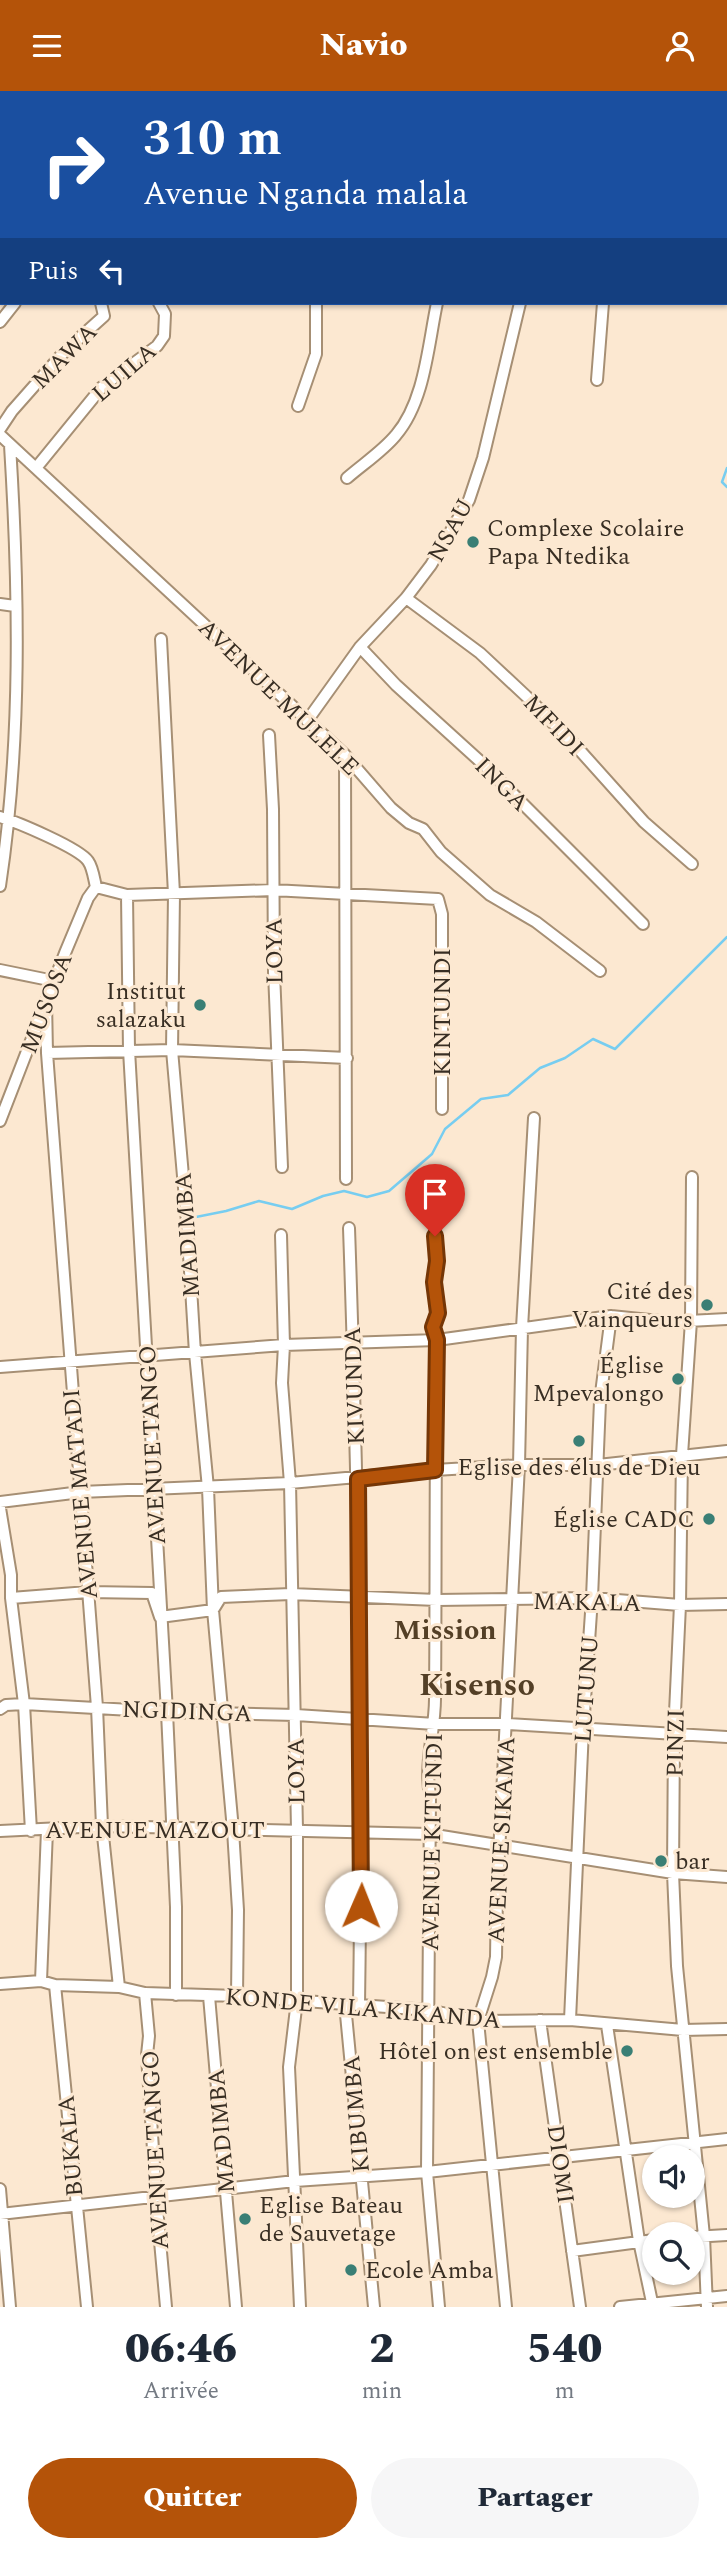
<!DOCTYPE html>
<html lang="fr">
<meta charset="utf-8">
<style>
body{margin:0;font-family:Spectral,serif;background:#f6f6f7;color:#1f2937;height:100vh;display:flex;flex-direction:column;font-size:26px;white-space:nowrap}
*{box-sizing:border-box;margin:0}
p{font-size:23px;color:#747a83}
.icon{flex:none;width:38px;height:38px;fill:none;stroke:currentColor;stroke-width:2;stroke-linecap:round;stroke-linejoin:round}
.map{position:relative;height:2216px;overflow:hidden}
.drawer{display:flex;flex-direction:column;background:#fff;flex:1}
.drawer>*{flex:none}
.hud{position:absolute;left:0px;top:0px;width:728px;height:214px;box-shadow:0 2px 5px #0004;background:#1a4fa0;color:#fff;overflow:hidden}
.tools{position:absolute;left:642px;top:2054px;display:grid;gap:14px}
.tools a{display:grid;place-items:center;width:63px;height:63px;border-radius:50%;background:#fff;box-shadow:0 2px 5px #0004;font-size:35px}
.pin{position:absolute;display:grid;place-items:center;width:60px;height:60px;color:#fff;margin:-72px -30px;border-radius:50% 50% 50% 0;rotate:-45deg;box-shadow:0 0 7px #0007}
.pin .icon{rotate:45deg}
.me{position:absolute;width:77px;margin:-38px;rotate:1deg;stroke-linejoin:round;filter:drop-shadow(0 0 5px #0008)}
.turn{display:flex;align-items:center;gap:24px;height:147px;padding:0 28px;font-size:32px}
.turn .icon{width:91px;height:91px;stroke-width:2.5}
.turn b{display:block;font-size:49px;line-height:60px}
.then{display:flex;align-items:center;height:66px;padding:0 28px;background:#0003;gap:14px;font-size:26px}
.eta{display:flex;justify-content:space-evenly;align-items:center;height:119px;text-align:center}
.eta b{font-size:42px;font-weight:800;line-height:49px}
.cta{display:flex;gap:14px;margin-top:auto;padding:14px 28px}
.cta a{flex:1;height:80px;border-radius:42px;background:#b45309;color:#fff;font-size:28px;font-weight:800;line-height:80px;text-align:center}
.cta a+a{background:#f6f6f7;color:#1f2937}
header{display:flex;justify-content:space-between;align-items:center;height:91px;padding:0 28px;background:#b45309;color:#fff;font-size:32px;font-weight:800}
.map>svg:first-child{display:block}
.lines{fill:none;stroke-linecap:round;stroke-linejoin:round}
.stream{stroke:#77cdf0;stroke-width:2.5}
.minor-casing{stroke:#a68f74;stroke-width:14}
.minor{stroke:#fff;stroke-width:10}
.route-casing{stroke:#753606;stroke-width:18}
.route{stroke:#b45309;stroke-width:12}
.poi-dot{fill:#3a7f75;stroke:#fce8d1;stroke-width:2.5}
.labels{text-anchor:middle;stroke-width:6;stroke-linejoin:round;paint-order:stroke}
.street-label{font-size:24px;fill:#382e23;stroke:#fce8d1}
.poi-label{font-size:24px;fill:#382e23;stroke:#fce8d1;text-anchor:end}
.quarter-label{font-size:28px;font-weight:bold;fill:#533f26;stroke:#fce8d1}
.district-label{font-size:32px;font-weight:bold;fill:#533f26;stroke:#fce8d1}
</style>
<header><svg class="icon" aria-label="menu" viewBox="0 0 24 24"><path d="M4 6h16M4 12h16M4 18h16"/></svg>Navio<svg class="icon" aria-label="person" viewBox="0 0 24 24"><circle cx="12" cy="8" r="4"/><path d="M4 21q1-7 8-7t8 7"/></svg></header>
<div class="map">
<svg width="727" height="2216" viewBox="0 0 727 2216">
<rect width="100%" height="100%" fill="#fce8d1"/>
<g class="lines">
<!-- stream -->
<path class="stream" d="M 727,377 L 722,391 L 727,396
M 196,1126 L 226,1120 L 259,1110 L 292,1118 L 323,1105 L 344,1100 L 367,1106 L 389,1100 L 432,1063 L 445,1038 L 481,1008 L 508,1004 L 540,977 L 565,967 L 593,948 L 615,958 L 727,846"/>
<!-- minor casing -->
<g class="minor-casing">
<path id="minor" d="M 429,0 L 433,2
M 89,2 L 90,0
M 166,2 L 167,0
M 232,2 L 232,0
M 338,2 L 339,0
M 498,2 L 498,0
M 576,2 L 576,0
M 651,2 L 651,0
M 0,8 L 2,6
M 726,91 L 727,91
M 0,98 L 2,99
M 0,124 L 2,121
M 726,190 L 727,190
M 0,231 L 15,212
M 597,289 L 603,212
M 298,315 L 316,263 L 316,212
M 0,338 L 12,320 L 65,260 L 104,225 L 101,212
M 0,344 L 345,664 L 391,717 L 409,732 L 423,738 L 441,761 L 490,804 L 536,831 L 600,880
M 36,377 L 102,296 L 157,255 L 164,245 L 165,223 L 159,212
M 347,387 C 363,373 383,360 396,344 C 425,310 428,254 437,212
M 406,507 L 480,562 L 526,605 L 575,654 L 644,731 L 692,773
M 0,513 L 15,515
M 161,548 L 174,803 L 172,959 L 187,1131 L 195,1262 L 208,1397 L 213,1519 L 233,1739 L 238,1819 L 237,1905
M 360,556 L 396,594 L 483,673 L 643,833
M 307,630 L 360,556 L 406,507 L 431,474 L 469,409 L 483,367 L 520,212
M 269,644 L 273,718 L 274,881 L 282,1076
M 345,664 L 346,1088
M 0,726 C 17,731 79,757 88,770 C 93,777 94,788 96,796
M 0,795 C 22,649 19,500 10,354
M 96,796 L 127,804 L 273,799 L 438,808 L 442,823 L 442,1018
M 127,804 L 129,959 L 167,1621 L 176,1816 L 176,1904
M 0,879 L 54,890
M 46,910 L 47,962 L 97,1616 L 102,1735 L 119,1896
M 47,962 L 172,959 L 347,967
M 0,1030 L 65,862 L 88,807 L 96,796
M 692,1086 L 691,1230 L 682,1364 L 680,1514 L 674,1643 L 673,1782 L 677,1875 L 704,2145 L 707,2216
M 434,1119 L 437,1170 L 434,1191 L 438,1222 L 433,1236 L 437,1249 C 435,1369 436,1488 435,1608 C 435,1639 424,1673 430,1704 L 427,2081 L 439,2216
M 349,1137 C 358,1396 363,1655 359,1914
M 281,1144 L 284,1254 L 282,1292 L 290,1392 L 297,1738 L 297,1909 L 289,1976 L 300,2216
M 0,1276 L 284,1254 L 437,1249 L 611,1225 L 669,1231 L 727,1228
M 0,1411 L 81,1401 L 290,1392 L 435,1379 L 519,1374 L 598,1374 L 727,1360
M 0,1417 L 11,1484 L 11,1507 L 24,1613 L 31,1740
M 11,1507 L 88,1501 L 152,1502 L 160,1526 L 213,1519 L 221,1506 L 291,1503 L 437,1509 L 592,1507 L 680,1514 L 727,1513
M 0,1618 L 6,1614 L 24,1613 L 167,1621 L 296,1624 L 435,1633 L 507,1633 L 727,1646
M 0,1740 L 102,1735 L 429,1743 L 673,1782 L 727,1786
M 41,1890 L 47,1739
M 0,1893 L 41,1890 L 55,1894 L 119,1896 L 145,1902 L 237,1905 L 345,1913 L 429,1919 L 478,1930 L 570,1929 L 683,1939 L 727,1938
M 55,1894 L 87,2216
M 145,1902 L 149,1945 L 147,1964 L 156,2106 L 166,2216
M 209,1905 L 236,2216
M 345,1913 L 374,2216
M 540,1929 L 580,2216
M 570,1929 L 583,1638 L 592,1507 L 600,1310 L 611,1225
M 607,1934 L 639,2150 L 653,2216
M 0,2098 L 10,2216
M 0,2123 L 295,2090 L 427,2081 L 727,2048
M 693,2146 L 727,2144
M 572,2160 L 654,2149
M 506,2216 L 478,1930 L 492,1886 L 496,1866 L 497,1801 L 519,1374 L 522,1237 L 534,1027
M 620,2216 L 727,2205"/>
</g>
<!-- minor -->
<use href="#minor" class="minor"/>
</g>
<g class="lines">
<!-- route casing -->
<g class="route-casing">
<path id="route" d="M 361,1815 L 358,1388 L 435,1379 L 437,1249 L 433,1236 L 438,1222 L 434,1191 L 437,1170 L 435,1145"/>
</g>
<!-- route -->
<use href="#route" class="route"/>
</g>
<!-- markers -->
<g class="poi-dot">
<circle cx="473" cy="451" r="7"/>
<circle cx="200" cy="914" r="7"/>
<circle cx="707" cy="1214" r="7"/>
<circle cx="678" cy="1288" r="7"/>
<circle cx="579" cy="1350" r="7"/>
<circle cx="709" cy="1428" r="7"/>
<circle cx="661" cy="1770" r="7"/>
<circle cx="627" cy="1960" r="7"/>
<circle cx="245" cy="2128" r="7"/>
<circle cx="351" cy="2179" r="7"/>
</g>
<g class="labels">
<!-- street labels -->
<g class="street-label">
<text transform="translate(64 265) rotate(-45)" y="8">MAWA</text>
<text transform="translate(124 281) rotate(-41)" y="8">LUILA</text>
<text transform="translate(450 439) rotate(-61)" y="8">NSAU</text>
<text transform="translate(279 606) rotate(44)" y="8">AVENUE MULELE</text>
<text transform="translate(554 634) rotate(46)" y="8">MFIDI</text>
<text transform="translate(502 693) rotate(45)" y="8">INGA</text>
<text transform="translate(274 860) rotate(-91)" y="8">LOYA</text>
<text transform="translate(46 912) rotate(-69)" y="8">MUSOSA</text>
<text transform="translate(442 921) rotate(-90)" y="8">KINTUNDI</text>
<text transform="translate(187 1144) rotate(-94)" y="8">MADIMBA</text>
<text transform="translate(354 1295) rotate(-92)" y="8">KIVUNDA</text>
<text transform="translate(152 1354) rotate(-93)" y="8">AVENUE TANGO</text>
<text transform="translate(80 1403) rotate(-95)" y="8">AVENUE MATADI</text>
<text transform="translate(587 1511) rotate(1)" y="8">MAKALA</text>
<text transform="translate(586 1598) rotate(-86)" y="8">LUTUNU</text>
<text transform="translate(187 1620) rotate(2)" y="8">NGIDINGA</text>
<text transform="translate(675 1652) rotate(-89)" y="8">PINZI</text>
<text transform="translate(296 1680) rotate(-91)" y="8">LOYA</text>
<text x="155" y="1747">AVENUE MAZOUT</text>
<text transform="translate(501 1749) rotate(-87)" y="8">AVENUE SIKAMA</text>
<text transform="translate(432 1751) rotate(-89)" y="8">AVENUE KITUNDI</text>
<text transform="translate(363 1917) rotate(5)" y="8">KONDE VILA KIKANDA</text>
<text transform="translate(356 2023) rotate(-95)" y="8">KIBUMBA</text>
<text transform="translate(221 2040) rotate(-95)" y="8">MADIMBA</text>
<text transform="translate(70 2055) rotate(-95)" y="8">BUKALA</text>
<text transform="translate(155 2059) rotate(-93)" y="8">AVENUE TANGO</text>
<text transform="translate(561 2073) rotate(82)" y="8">DIOMI</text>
</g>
<!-- poi labels -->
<g class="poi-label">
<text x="487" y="445" text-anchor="start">Complexe Scolaire<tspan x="487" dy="28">Papa Ntedika</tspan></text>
<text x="186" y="908">Institut<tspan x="186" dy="28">salazaku</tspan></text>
<text x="693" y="1208">Cité des<tspan x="693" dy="28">Vainqueurs</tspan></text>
<text x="664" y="1282">Église<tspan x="664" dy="28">Mpevalongo</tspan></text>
<text x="579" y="1384" text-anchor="middle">Eglise des élus de Dieu</text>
<text x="695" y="1436">Église CADC</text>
<text x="675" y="1778" text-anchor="start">bar</text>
<text x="613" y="1968">Hôtel on est ensemble</text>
<text x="259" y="2122" text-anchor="start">Eglise Bateau<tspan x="259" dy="28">de Sauvetage</tspan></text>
<text x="365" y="2187" text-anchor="start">Ecole Amba</text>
</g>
<!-- quarter labels -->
<g class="quarter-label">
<text x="445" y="1548">Mission</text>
</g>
<!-- district labels -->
<g class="district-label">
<text x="477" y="1604">Kisenso</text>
</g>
</g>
</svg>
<div class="tools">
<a><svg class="icon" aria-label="sound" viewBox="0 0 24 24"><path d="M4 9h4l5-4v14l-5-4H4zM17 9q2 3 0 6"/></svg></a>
<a><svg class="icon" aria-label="search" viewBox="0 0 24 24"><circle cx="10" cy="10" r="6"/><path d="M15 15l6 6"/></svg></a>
</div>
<div class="pin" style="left:435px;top:1145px;background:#d93025"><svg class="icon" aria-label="arrive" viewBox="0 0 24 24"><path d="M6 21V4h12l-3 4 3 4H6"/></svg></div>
<svg class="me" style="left:361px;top:1815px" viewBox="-20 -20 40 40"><circle r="19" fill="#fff"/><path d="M0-13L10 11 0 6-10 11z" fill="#b45309"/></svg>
<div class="hud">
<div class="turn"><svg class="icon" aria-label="right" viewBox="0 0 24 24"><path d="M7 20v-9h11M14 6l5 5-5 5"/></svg><div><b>310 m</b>Avenue Nganda malala</div></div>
<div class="then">Puis<svg class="icon" aria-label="left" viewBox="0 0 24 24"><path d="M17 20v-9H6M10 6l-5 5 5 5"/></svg></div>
</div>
</div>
<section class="drawer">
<div class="eta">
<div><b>06:46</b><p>Arrivée</p></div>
<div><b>2</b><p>min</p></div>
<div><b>540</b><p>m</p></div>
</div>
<div class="cta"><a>Quitter</a><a>Partager</a></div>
</section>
